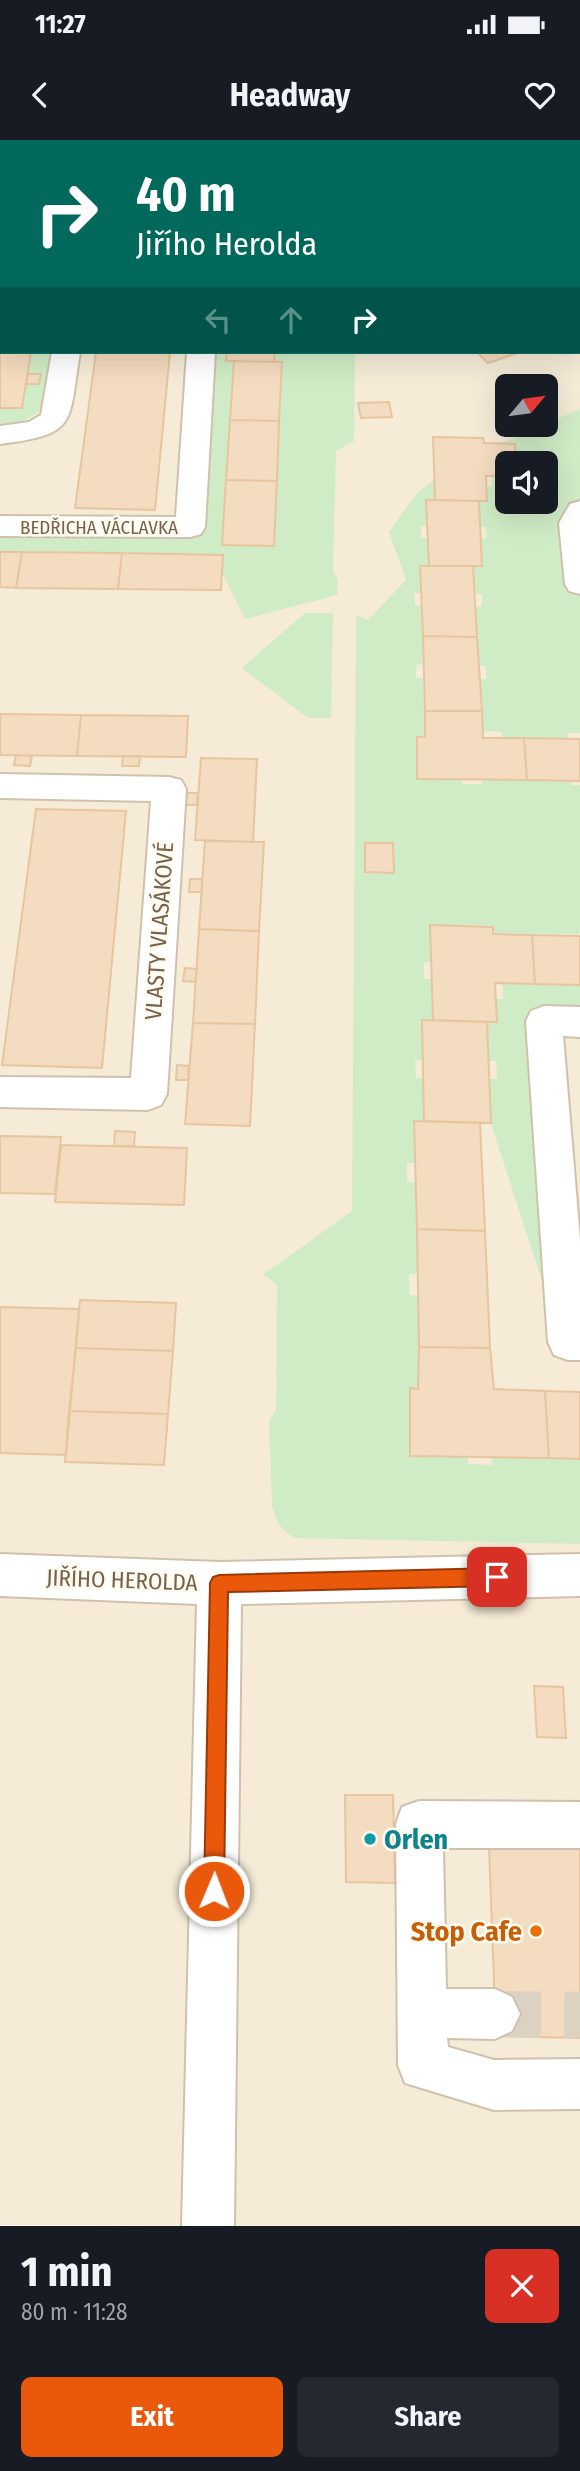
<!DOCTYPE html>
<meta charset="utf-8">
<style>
body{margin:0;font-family:"Fira Sans Condensed",sans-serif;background:#242831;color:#f1f3f6;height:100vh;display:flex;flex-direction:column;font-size:26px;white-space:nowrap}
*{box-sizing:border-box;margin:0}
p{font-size:23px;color:#9ea1a6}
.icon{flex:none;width:38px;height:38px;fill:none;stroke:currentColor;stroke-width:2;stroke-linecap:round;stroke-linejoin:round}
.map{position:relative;height:2086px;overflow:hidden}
.panel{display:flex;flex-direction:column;background:#171b24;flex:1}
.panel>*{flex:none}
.top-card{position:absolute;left:0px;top:0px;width:581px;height:214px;box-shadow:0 7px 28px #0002;background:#00695c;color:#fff;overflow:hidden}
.needle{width:46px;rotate:61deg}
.tools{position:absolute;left:495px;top:234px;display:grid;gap:14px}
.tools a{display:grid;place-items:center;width:63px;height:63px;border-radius:10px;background:#171b24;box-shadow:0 7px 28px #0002;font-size:35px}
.pin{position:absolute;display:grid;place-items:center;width:60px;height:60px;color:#fff;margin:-30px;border-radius:14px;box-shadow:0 4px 10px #0006}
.me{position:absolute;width:77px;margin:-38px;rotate:1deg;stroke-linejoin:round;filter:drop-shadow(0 0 5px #0008)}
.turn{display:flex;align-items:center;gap:24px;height:147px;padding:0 21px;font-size:32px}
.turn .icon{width:91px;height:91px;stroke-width:2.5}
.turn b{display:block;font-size:49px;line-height:60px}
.lanes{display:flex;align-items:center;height:66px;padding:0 21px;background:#0003;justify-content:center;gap:35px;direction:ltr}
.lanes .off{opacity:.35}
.round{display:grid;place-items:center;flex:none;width:74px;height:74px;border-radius:10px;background:#242831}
.summary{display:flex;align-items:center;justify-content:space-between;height:119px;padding:0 21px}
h1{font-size:42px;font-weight:700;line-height:52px}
.button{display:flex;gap:14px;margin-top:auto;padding:14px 21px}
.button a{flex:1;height:80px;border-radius:10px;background:#ea580c;color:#fff;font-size:28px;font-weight:700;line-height:80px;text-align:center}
.button a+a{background:#242831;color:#f1f3f6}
.status{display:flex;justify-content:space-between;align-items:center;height:49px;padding:0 35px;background:#171b24;direction:ltr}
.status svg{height:19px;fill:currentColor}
header{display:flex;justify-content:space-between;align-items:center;height:91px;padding:0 21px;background:#171b24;font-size:32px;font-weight:700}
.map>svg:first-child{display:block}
.residential{fill:#f5ebd7;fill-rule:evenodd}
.green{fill:#d0ecc6}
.building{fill:#f3dcbf;stroke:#e6c59f;stroke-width:2}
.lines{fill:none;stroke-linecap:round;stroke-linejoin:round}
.minor-tunnel{stroke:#dcd2c2;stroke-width:46;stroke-dasharray:46 23;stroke-linecap:butt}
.minor-casing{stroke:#d0c1ad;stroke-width:4}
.minor{fill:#fff;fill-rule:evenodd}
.route{fill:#ea580c;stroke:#983908;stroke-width:2}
.culture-dot{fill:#0f9aa8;stroke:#fffbf0;stroke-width:2.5}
.food-dot{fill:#e8710a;stroke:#fffbf0;stroke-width:2.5}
.labels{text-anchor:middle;stroke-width:5;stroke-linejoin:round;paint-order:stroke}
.far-street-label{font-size:19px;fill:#79624b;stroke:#fffbf0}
.street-label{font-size:23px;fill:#79624b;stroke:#fffbf0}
.near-culture-label{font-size:28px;font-weight:bold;fill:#0d838f;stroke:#fffbf0;text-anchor:start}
.near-food-label{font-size:28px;font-weight:bold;fill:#c56008;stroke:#fffbf0;text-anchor:end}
</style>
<div class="status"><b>11:27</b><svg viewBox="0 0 49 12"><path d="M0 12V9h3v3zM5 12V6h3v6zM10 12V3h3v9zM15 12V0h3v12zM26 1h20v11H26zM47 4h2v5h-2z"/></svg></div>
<header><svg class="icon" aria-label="back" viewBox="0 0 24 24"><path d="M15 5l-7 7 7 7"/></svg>Headway<svg class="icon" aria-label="heart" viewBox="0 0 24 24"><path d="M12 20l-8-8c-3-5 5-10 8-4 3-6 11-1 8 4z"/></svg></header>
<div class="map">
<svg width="580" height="2086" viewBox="0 0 580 2086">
<rect width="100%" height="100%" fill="#fdf8e9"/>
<!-- residential -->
<path class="residential" d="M 0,0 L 580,0 L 580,2086 L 0,2085 ZM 2,2 L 579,2 L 579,212 L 2,212 ZM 508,247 L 546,247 L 546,285 L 508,285 ZM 508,324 L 546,324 L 546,362 L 508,362 Z"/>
<!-- green -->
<path class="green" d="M 0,99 L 2,212 L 53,212 L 46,261 C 37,278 18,285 0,286 Z
M 210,212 L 355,212 L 354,301 L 336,311 L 333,432 L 338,439 L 337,455 L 245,479 L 221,431 L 222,414 L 0,411 L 0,394 L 198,397 L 201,394 Z
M 580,269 L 580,593 L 568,593 L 568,598 L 502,597 L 501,592 L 482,591 L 479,539 L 486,539 L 486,526 L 478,526 L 476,467 L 482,466 L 482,454 L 475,454 L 473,426 L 480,399 L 487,398 L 486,387 L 480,387 L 479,361 L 486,346 L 492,346 L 492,335 L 507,335 L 508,362 L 546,362 L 546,324 L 516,324 L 515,303 L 502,303 Z
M 434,340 L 435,359 L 426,360 L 428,386 L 421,386 L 421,398 L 428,398 L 428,425 L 420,425 L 421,453 L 414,453 L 415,465 L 421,466 L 423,524 L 416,525 L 416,538 L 423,538 L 425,596 L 416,596 L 417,638 L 462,638 L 463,644 L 482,644 L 482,639 L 571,640 L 572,645 L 580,645 L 580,788 L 579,794 L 492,793 L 491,785 L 430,785 L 432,822 L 424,822 L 424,839 L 432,839 L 433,879 L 423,880 L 424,920 L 415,920 L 416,938 L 424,938 L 425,980 L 415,980 L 416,1023 L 407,1023 L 407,1042 L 416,1043 L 418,1134 L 409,1134 L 409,1155 L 418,1156 L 420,1247 L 410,1248 L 410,1314 L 467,1316 L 468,1324 L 492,1325 L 491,1316 L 580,1318 L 580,1404 L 295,1398 C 281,1390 276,1382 272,1366 L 269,1281 L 276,1270 L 277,1145 L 263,1134 C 294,1114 322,1092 352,1071 L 356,475 L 368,480 L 406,440 L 389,392 L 417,353 Z
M 305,473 L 333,473 L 331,578 L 308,578 L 242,528 Z
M 502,842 L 580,844 L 580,869 L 532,869 L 550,1165 L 490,981 L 489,939 L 497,939 L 496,921 L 488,921 L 487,882 L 495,859 L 503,859 Z"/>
<!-- building -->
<path class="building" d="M 0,210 L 31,212 L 22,268 L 0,268 Z
M 96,212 L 170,212 L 155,370 L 75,368 Z
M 227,212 L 275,212 L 274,222 L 226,221 Z
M 477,212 L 520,212 L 488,223 Z
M 234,221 L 282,222 L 279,281 L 230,280 Z
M 28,234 L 41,234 L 39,244 L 26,244 Z
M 389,262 L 392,277 L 361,278 L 358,263 Z
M 230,280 L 279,281 L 277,341 L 226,340 Z
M 433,297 L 483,298 L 484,303 L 515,304 L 516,324 L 508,324 L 508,336 L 486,336 L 487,361 L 435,360 Z
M 226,340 L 277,341 L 274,406 L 222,405 Z
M 426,360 L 479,361 L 482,426 L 429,426 Z
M 0,412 L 22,412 L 16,448 L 0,447 Z
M 22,412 L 122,413 L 118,449 L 16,448 Z
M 122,413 L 223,415 L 221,450 L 118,449 Z
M 420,426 L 473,426 L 477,497 L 423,496 Z
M 423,496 L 477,497 L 482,571 L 425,571 Z
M 425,571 L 482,571 L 483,598 L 524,598 L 527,640 L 417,639 L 417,597 L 425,597 Z
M 0,574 L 81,575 L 77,616 L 0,615 Z
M 81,575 L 188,576 L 186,617 L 77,616 Z
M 524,598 L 580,599 L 580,641 L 527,640 Z
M 16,615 L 32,616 L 30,626 L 14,625 Z
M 123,616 L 140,616 L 139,626 L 122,626 Z
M 201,618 L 257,619 L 253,702 L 195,700 Z
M 187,653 L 198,653 L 197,665 L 186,665 Z
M 36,669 L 126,671 L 102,928 L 2,925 Z
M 205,701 L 264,702 L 259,791 L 199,789 Z
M 365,703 L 393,703 L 394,733 L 365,732 Z
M 190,739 L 202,739 L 202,752 L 189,752 Z
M 430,785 L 493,787 L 493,794 L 532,795 L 535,844 L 495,843 L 497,882 L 433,880 Z
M 199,789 L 259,791 L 255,884 L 193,883 Z
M 532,795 L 580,796 L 580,845 L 535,844 Z
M 185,828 L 197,829 L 195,842 L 183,841 Z
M 422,880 L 487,882 L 491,983 L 424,981 Z
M 193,883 L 255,884 L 250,986 L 185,984 Z
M 177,925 L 189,926 L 188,940 L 176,940 Z
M 414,981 L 480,983 L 485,1091 L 417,1089 Z
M 115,991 L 135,992 L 134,1006 L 114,1006 Z
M 0,996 L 61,997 L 55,1054 L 0,1053 Z
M 61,1005 L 187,1008 L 184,1065 L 55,1062 Z
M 417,1089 L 485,1091 L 490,1208 L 419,1207 Z
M 80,1160 L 176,1163 L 173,1211 L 76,1208 Z
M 0,1167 L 79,1169 L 66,1315 L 0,1313 Z
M 419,1207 L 490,1208 L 494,1249 L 545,1251 L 549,1318 L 410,1316 L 410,1248 L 418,1249 Z
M 76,1208 L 173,1211 L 168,1274 L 69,1271 Z
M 545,1251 L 580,1252 L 580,1319 L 549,1318 Z
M 69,1271 L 168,1274 L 164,1325 L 65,1322 Z
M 534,1546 L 563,1547 L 566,1598 L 537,1597 Z
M 345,1655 L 393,1655 L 395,1743 L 346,1742 Z
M 489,1706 L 580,1707 L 580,1898 L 496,1896 Z"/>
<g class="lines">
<!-- minor-tunnel -->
<path class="minor-tunnel" d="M 495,1874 L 580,1875"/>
<!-- minor casing -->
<g class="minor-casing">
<path id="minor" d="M 7,0 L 38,0 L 6,2 Z
M 334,0 L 363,0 L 333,2 Z
M 579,124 L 580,124 L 580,141 L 579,141 Z
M 52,212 L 80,212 C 68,284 79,294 0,304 L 0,286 L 29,282 L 41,275 Z
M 187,212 L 215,212 L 205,387 L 201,394 L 190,397 L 0,396 L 0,376 L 176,377 Z
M 580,361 L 580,454 L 569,451 L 565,444 L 559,383 L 570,364 Z
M 0,634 L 169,637 L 181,640 L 186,649 L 167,954 L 161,965 L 148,970 L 0,967 L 0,937 L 131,938 L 151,661 L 0,658 Z
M 544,866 L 580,867 L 580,897 L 563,896 L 580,1100 L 580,1220 L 568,1220 L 554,1215 L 548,1202 L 526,881 L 531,871 Z
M 0,1414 L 219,1422 L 580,1414 L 580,1456 L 241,1464 L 234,2086 L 182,2086 L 197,1464 L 0,1456 Z
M 419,1661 L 580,1662 L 580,1708 L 443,1708 L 446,1849 L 495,1849 L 512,1857 L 520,1874 L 512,1891 L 495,1899 L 447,1898 L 448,1907 L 494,1920 L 580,1919 L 580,1969 L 494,1970 L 405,1943 L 398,1925 L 396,1684 L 402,1667 Z"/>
</g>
<!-- minor -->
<use href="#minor" class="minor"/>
</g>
<!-- route -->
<path class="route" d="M 497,1428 L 503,1431 L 506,1437 L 503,1443 L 497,1446 L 228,1452 L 224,1751 L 221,1758 L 214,1761 L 207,1758 L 204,1751 L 210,1443 L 213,1437 L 219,1435 Z"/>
<!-- markers -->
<circle class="culture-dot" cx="370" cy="1699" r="7"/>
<circle class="food-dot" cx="536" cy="1791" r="7"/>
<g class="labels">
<!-- far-street labels -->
<g class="far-street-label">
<text x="99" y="394">BEDŘICHA VÁCLAVKA</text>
</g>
<!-- street labels -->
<g class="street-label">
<text transform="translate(159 791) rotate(-86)" y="8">VLASTY VLASÁKOVÉ</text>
<text transform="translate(122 1440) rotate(2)" y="8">JIŘÍHO HEROLDA</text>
</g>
<!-- near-culture labels -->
<g class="near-culture-label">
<text x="384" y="1709">Orlen</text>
</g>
<!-- near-food labels -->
<g class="near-food-label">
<text x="522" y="1801">Stop Cafe</text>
</g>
</g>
</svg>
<div class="tools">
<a><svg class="needle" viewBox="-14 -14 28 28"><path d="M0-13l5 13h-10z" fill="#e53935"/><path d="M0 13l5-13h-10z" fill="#9ea1a6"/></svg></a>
<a><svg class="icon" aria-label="sound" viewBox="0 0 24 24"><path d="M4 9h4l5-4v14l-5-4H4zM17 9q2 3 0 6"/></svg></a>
</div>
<div class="pin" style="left:497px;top:1437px;background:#d93025"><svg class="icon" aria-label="arrive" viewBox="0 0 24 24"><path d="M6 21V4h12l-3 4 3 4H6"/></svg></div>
<svg class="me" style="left:214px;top:1751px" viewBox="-20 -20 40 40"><circle r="17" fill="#ea580c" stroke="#fff" stroke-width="3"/><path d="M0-11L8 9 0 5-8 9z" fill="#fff"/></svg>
<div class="top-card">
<div class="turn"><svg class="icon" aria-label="right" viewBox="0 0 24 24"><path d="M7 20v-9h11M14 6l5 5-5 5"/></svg><div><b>40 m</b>Jiřího Herolda</div></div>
<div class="lanes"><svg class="icon off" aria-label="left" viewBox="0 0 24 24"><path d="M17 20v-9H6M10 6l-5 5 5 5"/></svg><svg class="icon off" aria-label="ahead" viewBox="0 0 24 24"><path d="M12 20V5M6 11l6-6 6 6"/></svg><svg class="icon" aria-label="right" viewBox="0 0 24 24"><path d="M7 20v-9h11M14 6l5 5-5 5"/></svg></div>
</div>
</div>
<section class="panel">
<div class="summary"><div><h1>1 min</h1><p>80 m · 11:28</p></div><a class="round" style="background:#d93025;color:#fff"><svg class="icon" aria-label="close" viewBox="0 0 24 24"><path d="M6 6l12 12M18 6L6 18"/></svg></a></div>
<div class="button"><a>Exit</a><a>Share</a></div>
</section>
